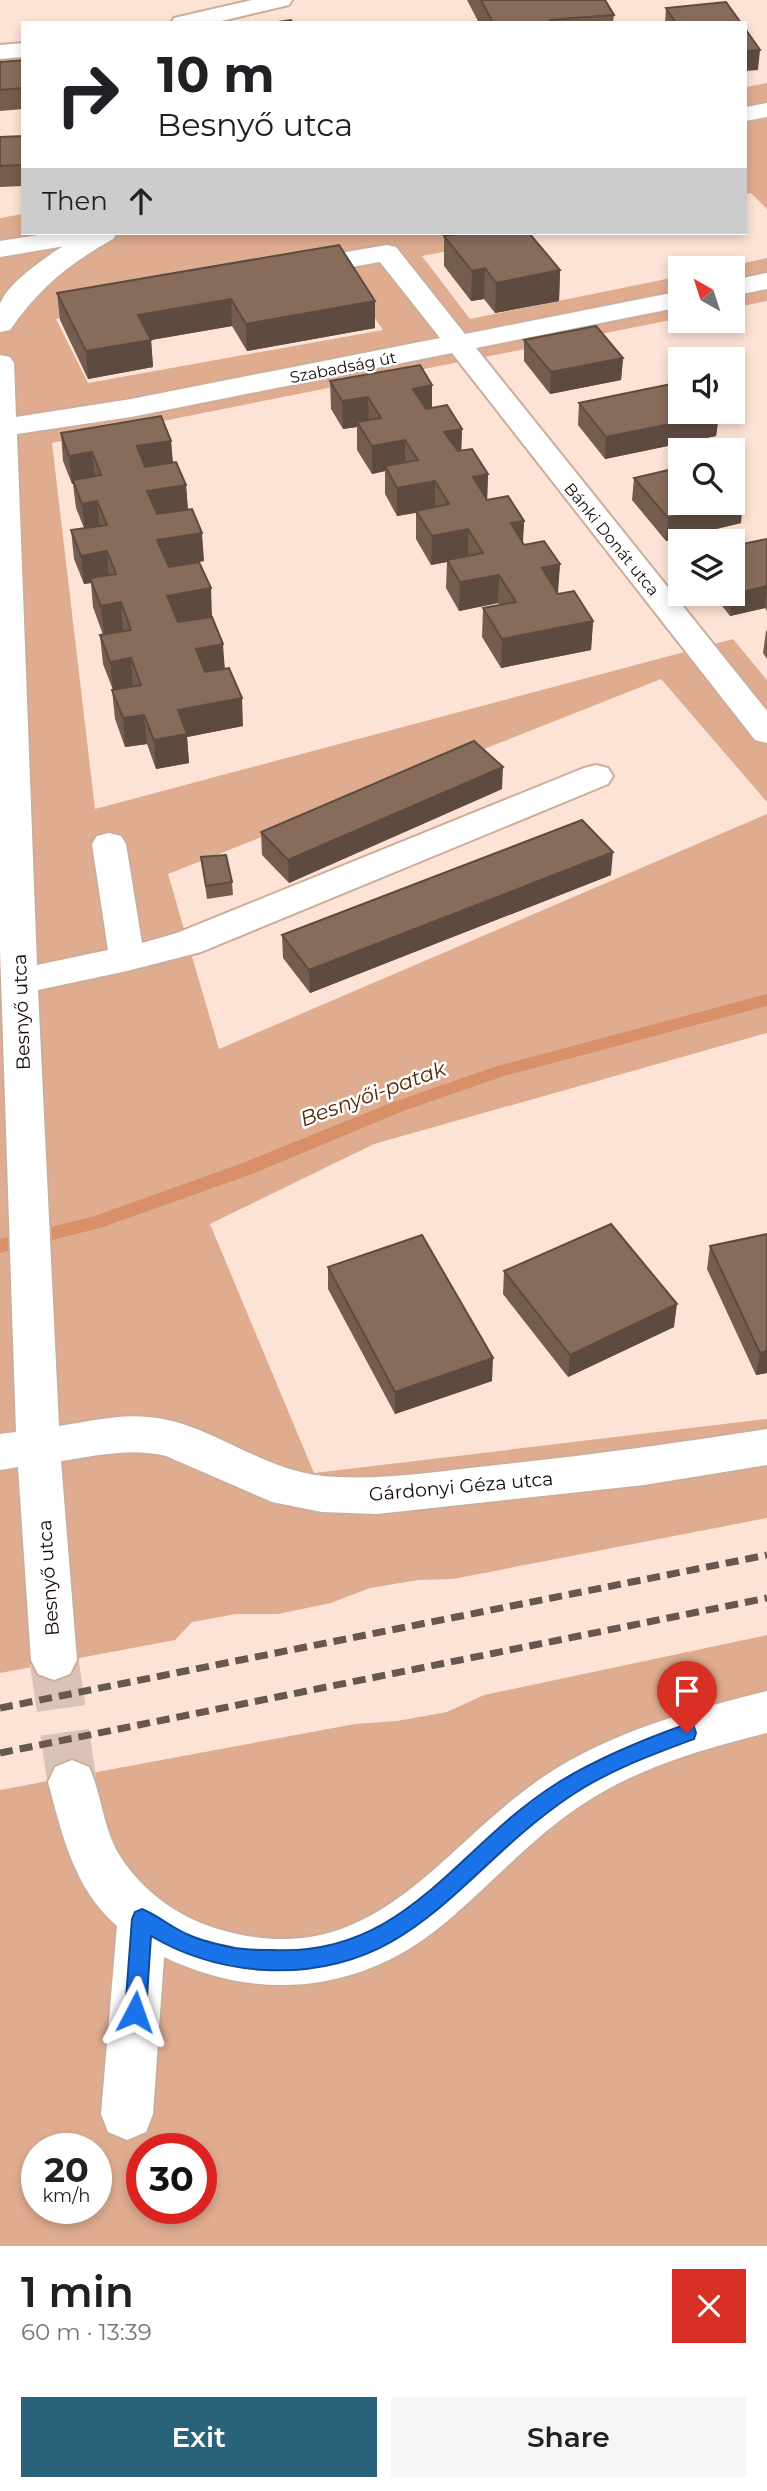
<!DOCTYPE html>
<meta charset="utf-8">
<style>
body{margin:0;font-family:Montserrat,sans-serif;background:#f6f6f6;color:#202124;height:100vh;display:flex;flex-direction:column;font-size:26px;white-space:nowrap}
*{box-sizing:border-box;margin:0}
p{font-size:23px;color:#757577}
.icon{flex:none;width:38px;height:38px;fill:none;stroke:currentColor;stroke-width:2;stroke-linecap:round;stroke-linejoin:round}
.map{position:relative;height:2246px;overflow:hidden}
.drawer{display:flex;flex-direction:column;background:#fff;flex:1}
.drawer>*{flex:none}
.guide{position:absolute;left:21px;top:21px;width:726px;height:214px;border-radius:0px;box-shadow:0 4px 10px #0003;background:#fff;color:#202124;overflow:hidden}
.needle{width:46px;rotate:321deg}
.controls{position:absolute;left:668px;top:256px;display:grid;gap:14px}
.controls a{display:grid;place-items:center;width:77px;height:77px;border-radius:0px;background:#fff;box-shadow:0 4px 10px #0003;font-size:35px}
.speed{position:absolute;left:21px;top:2133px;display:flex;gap:14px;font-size:35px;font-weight:700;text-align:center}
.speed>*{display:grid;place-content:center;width:91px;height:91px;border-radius:50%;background:#fff;box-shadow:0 4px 10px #0003;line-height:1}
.speed small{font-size:18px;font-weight:400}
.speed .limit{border:10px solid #d22;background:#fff;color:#111}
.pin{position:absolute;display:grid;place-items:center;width:60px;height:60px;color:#fff;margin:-72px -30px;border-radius:50% 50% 50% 0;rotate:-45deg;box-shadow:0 0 7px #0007}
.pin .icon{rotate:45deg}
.me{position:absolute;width:77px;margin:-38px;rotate:4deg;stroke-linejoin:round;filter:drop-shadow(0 0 5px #0008)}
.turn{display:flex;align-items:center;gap:24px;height:147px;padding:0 21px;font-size:32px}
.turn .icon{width:91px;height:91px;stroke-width:2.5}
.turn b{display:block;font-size:49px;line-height:60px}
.then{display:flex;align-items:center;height:66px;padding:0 21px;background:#0003;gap:14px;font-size:26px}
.round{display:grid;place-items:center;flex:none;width:74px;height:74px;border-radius:0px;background:#f6f6f6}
.headline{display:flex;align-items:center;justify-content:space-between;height:119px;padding:0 21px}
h1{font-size:42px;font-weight:600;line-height:52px}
.cta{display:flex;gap:14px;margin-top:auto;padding:14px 21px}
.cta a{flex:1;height:80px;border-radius:0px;background:#28627b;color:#fff;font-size:28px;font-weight:600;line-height:80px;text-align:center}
.cta a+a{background:#f6f6f6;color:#202124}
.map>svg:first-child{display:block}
.green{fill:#dfac90;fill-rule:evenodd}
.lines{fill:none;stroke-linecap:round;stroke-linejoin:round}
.stream{fill:#d79068;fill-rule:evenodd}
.minor-tunnel{stroke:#dac3b6;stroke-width:49;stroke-dasharray:49 24;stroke-linecap:butt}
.minor-casing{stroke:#ccad9c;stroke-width:4}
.major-casing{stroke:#ccad9c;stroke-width:4}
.minor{fill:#fff;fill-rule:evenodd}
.major{fill:#fff;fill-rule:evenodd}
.rail{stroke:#67574e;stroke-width:7;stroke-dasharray:13 7;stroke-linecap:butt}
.wall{fill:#745c4e}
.shaded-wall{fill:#5e4b40}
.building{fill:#876b5b;stroke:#5e4b40;stroke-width:2}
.route{fill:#1a73e8;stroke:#114b97;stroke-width:2}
.labels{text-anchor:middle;stroke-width:5;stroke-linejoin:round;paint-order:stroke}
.far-street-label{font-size:16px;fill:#160b06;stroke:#fff}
.street-label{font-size:19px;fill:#160b06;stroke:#fff}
.water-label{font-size:21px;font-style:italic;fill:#532505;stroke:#fff}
</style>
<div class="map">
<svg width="767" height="2246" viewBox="0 0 767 2246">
<rect width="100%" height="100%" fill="#fde3d5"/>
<!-- green -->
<path class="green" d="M 767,83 L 767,209 L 751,193 L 746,194 L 746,87 Z
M 23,214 L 23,233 L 544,233 L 422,256 L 470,319 L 681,276 L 681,318 L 52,443 L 95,809 L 733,639 L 767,680 L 767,802 L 661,679 L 168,874 L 219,1049 L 767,814 L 767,1033 L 374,1144 L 210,1224 L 314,1473 L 767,1419 L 767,1518 L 453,1579 L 418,1580 L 370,1588 L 331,1603 L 278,1614 L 236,1614 L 192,1622 L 175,1640 L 0,1673 L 0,218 ZM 342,269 L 383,330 L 88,383 L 56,319 Z
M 767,258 L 767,301 L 733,308 L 733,268 L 721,268 Z
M 767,1635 L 767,2246 L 0,2246 L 0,1790 L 355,1724 L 397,1721 L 447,1712 L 484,1695 ZM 37,2149 L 96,2149 L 96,2208 L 37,2208 ZM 142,2149 L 201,2149 L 201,2208 L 142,2208 Z"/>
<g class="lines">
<!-- stream -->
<path class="stream" d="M 767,994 L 767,1006 L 504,1076 L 403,1111 L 252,1174 L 100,1228 L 0,1253 L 0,1239 L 92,1217 L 240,1164 L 391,1103 L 494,1067 Z"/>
<!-- minor-tunnel -->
<path class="minor-tunnel" d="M 54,1660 L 72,1782"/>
<!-- minor casing -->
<g class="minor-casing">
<path id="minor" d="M 252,0 L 292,0 L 289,5 L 213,23 L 171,23 L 174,18 Z
M 23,43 L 23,57 L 0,59 L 0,45 Z
M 85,233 L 117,233 L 113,239 C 70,263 38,289 10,330 L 0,332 C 0,324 0,312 0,304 C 8,280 63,245 85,233 Z
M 387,245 L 396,247 L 465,334 L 681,291 L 681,307 L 476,348 L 767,711 L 767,743 L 755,740 L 452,353 L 131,417 L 17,434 L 37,965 L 108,950 L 92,844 L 97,836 L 109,833 L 121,836 L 126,844 L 142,943 L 177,933 L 584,768 L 596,765 L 608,768 L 613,776 L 608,784 L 201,952 L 127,971 L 38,990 L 59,1426 C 88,1422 119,1414 148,1417 C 207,1421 260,1470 324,1476 C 378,1481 433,1472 488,1466 C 581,1456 674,1444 767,1429 L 767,1465 L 644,1485 L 377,1514 L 322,1512 L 272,1502 L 166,1456 C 131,1447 95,1456 61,1461 L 77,1660 L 70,1674 L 54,1680 L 38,1674 L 31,1660 L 18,1467 L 0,1470 L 0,1434 L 16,1432 L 0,949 L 0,355 L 10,357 L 14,363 L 16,417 L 131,399 L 440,338 L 380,262 L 299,276 L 290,274 L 286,268 L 290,262 L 299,260 Z
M 767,273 L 767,289 L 733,296 L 733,280 Z
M 767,1691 L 767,1733 C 702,1749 636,1768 580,1806 C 526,1842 485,1892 435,1931 C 354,1994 255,2001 164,1957 L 153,2114 L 146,2132 L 127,2140 L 108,2132 L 101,2114 L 117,1926 C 74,1889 62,1834 48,1782 L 55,1767 L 72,1760 L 89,1767 C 102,1795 103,1829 120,1856 C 144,1894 183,1920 225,1931 C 377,1972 438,1847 546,1775 C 611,1732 691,1710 767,1691 Z"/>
</g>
<!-- major casing -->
<g class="major-casing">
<path id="major" d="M 767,103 L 767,117 L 746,121 L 746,107 Z
M 50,233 L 108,233 L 104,239 L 95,241 L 0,257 L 0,241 Z"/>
</g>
<!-- minor -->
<use href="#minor" class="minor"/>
<!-- major -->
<use href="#major" class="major"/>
<!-- rail -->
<path class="rail" d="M 0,1708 L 767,1555
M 0,1753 L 767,1598"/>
</g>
<!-- wall -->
<path class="wall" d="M 467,0 L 605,0 L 614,15 L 613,23 L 479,23 Z
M 666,8 L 741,23 L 665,23 Z
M 23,60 L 23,109 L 0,111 L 0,62 Z
M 23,136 L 23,186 L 0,187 L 0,137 Z
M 444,236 L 560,270 L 559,301 L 495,313 L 484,299 L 471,301 L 444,266 Z
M 57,293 L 375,301 L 375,328 L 247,351 L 232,326 L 151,340 L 153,367 L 88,379 L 60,320 Z
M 524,340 L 623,358 L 621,380 L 550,394 L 524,361 Z
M 330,381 L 432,385 L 432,408 L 462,429 L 461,451 L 488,474 L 487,499 L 524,521 L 523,543 L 524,545 L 560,564 L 557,593 L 593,621 L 591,650 L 501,668 L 482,637 L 483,608 L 499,605 L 498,603 L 459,611 L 446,588 L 447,562 L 431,565 L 416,539 L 416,513 L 397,516 L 385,494 L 385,471 L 372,474 L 357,450 L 357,427 L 343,429 L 331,409 Z
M 579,403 L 719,414 L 716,436 L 605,459 L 578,425 Z
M 61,433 L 171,441 L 173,462 L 186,485 L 188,509 L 204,561 L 199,562 L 225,668 L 243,726 L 187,737 L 189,763 L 156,769 L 147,744 L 125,747 L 115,719 L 112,690 L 113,690 L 103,664 L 100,635 L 103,635 L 93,607 L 91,583 L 84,584 L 74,559 L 71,530 L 84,528 L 76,508 L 73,484 L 72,484 L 63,461 Z
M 634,478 L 741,523 L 666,541 L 632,500 Z
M 767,539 L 767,611 L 765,608 L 730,616 L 712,593 L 733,593 Z
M 767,630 L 767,659 L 763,653 L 766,631 Z
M 502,789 L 289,883 L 262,855 L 261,832 Z
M 201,857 L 232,882 L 233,895 L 207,899 Z
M 611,875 L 310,993 L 283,958 L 282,935 Z
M 767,1234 L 767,1373 L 756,1375 L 707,1269 L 710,1246 Z
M 328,1267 L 492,1381 L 395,1414 L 328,1289 Z
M 504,1271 L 674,1327 L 568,1377 L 503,1294 Z"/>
<!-- shaded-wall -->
<path class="shaded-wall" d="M 760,50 L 758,70 L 746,71 L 746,51 Z
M 485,268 L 484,299 L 471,301 L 472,271 Z
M 560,270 L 559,301 L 495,313 L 496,283 Z
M 231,299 L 232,326 L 151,340 L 153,367 L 88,379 L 86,351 L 138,315 Z
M 375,301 L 375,328 L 247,351 L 246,324 Z
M 623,358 L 621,380 L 550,394 L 551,372 Z
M 432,385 L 432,413 L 413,417 L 413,389 Z
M 368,397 L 369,425 L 357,422 L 357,427 L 343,429 L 342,401 Z
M 719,414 L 716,436 L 605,459 L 606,437 Z
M 462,429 L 461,457 L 444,432 Z
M 405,440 L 405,468 L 385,466 L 385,471 L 372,474 L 372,446 Z
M 171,441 L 173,469 L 139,474 L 137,446 Z
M 92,452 L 95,480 L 73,480 L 73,484 L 72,484 L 69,456 Z
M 488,474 L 487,502 L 473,477 Z
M 435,481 L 435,509 L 397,516 L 397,488 Z
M 186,485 L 188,513 L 149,520 L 147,491 Z
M 97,501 L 100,530 L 85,532 L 82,504 Z
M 743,501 L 741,523 L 666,541 L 668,518 Z
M 524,521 L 522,549 L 511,523 Z
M 468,529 L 468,558 L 431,565 L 432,536 Z
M 202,533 L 204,561 L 159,568 L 157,540 Z
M 107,551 L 109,580 L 90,578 L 91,583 L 84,584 L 81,556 Z
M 560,564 L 558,593 L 540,596 L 542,568 Z
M 499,575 L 498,603 L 459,611 L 460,582 Z
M 767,586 L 765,608 L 730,616 L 733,594 Z
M 211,588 L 212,617 L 169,625 L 167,596 Z
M 121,602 L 123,631 L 104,635 L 101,606 Z
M 593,621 L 591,650 L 501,668 L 502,639 Z
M 223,644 L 225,672 L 198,677 L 196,649 Z
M 131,658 L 133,687 L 113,691 L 110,662 Z
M 242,698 L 243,726 L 187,737 L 189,763 L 156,769 L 154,740 L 178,710 Z
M 144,715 L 147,744 L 125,747 L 123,718 Z
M 503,767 L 502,789 L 289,883 L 288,860 Z
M 613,852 L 611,875 L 310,993 L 309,970 Z
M 677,1304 L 674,1327 L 568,1377 L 570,1355 Z
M 767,1351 L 767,1373 L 756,1375 L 760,1353 Z
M 493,1358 L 492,1381 L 395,1414 L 395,1392 Z"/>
<!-- building -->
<path class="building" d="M 481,0 L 605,0 L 614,15 L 550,20 L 551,23 L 493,23 Z
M 726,2 L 741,23 L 676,23 L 666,8 Z
M 291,20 L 293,23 L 271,23 Z
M 746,30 L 760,50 L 746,51 Z
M 23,60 L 23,88 L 0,90 L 0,62 Z
M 23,136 L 23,165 L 0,166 L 0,137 Z
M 462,233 L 529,233 L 560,270 L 496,283 L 485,268 L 472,271 L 444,236 Z
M 339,245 L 375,301 L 246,324 L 231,299 L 138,315 L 151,340 L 86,351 L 57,293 Z
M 596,326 L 623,358 L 551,372 L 524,340 Z
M 420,365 L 432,385 L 413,389 L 426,409 L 447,405 L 462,429 L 444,432 L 458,451 L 472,449 L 488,474 L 473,477 L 487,500 L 508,496 L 524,521 L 511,523 L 524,545 L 544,541 L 560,564 L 542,568 L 558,594 L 574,591 L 593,621 L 502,639 L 483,608 L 516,602 L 499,575 L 460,582 L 447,560 L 483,553 L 468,529 L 432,536 L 416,511 L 449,504 L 435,481 L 397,488 L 385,466 L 418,460 L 405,440 L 372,446 L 357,422 L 381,418 L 368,397 L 342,401 L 330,381 Z
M 681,382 L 681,411 L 717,411 L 719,414 L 606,437 L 579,403 Z
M 161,416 L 171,441 L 137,446 L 145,467 L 176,462 L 186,485 L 147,491 L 157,514 L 192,509 L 202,533 L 157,540 L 169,567 L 199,562 L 211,588 L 167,596 L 178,622 L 212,617 L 223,644 L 196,649 L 205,672 L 229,668 L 242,698 L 178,710 L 187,734 L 154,740 L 144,715 L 123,718 L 112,690 L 141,685 L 131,658 L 110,662 L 100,635 L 131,630 L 121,602 L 101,606 L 90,578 L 116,574 L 107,551 L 81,556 L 71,530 L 107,525 L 97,501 L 82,504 L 73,480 L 101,475 L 92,452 L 69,456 L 61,433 Z
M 681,467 L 681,502 L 733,502 L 733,489 L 743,501 L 668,518 L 634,478 Z
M 767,539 L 767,586 L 733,594 L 733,546 Z
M 474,741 L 503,767 L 288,860 L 261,832 Z
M 582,820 L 613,852 L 309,970 L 282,935 Z
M 226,855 L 232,882 L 206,886 L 201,857 Z
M 611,1224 L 677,1304 L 570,1355 L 504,1271 Z
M 767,1234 L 767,1351 L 760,1353 L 710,1246 Z
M 422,1235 L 493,1358 L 395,1392 L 328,1267 Z"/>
<!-- route -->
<path class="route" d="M 687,1724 L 694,1727 L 696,1733 L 694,1739 C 651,1755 607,1771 569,1797 C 461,1870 414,1977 266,1970 C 225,1968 187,1957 151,1936 L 146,2012 L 143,2019 L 135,2022 L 128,2019 L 125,2012 L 132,1919 L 135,1912 L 142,1909 C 159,1916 172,1928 189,1935 C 202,1941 220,1945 235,1948 C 247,1950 260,1950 272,1950 C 406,1957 456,1847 556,1784 C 597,1758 642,1740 687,1724 Z"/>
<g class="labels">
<!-- far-street labels -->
<g class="far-street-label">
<text transform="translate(343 367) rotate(-11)" y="6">Szabadság út</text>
<text transform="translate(612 539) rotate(51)" y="6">Bánki Donát utca</text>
</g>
<!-- street labels -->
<g class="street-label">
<text transform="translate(21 1012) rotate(-92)" y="7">Besnyő utca</text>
<text transform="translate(461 1486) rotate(-5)" y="7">Gárdonyi Géza utca</text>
<text transform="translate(48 1578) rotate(-94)" y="7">Besnyő utca</text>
</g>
<!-- water labels -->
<g class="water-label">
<text transform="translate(373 1094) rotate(-20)" y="7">Besnyői-patak</text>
</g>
</g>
</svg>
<div class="controls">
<a><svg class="needle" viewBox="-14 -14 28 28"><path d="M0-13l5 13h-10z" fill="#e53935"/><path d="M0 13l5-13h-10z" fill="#757577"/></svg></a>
<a><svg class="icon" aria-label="sound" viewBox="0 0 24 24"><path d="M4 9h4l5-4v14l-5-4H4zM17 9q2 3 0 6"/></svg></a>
<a><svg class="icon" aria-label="search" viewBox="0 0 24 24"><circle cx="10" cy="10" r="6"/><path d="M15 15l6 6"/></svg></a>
<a><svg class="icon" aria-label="layers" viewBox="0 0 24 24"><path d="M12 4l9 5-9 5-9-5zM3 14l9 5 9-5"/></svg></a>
</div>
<div class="speed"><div>20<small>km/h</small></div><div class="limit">30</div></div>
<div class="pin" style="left:687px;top:1733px;background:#d93025"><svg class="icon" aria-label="arrive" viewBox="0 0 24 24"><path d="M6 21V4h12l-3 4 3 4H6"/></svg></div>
<svg class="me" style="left:135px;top:2012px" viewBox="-20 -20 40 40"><path d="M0-17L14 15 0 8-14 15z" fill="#1a73e8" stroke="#fff" stroke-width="4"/></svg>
<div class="guide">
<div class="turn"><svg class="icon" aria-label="right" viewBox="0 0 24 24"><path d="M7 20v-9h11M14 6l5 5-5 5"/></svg><div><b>10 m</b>Besnyő utca</div></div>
<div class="then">Then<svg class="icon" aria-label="ahead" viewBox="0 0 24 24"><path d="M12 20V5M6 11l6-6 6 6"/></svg></div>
</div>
</div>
<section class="drawer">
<div class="headline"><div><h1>1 min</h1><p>60 m · 13:39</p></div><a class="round" style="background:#d93025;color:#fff"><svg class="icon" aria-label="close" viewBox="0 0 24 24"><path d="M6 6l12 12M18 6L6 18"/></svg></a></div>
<div class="cta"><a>Exit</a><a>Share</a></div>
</section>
